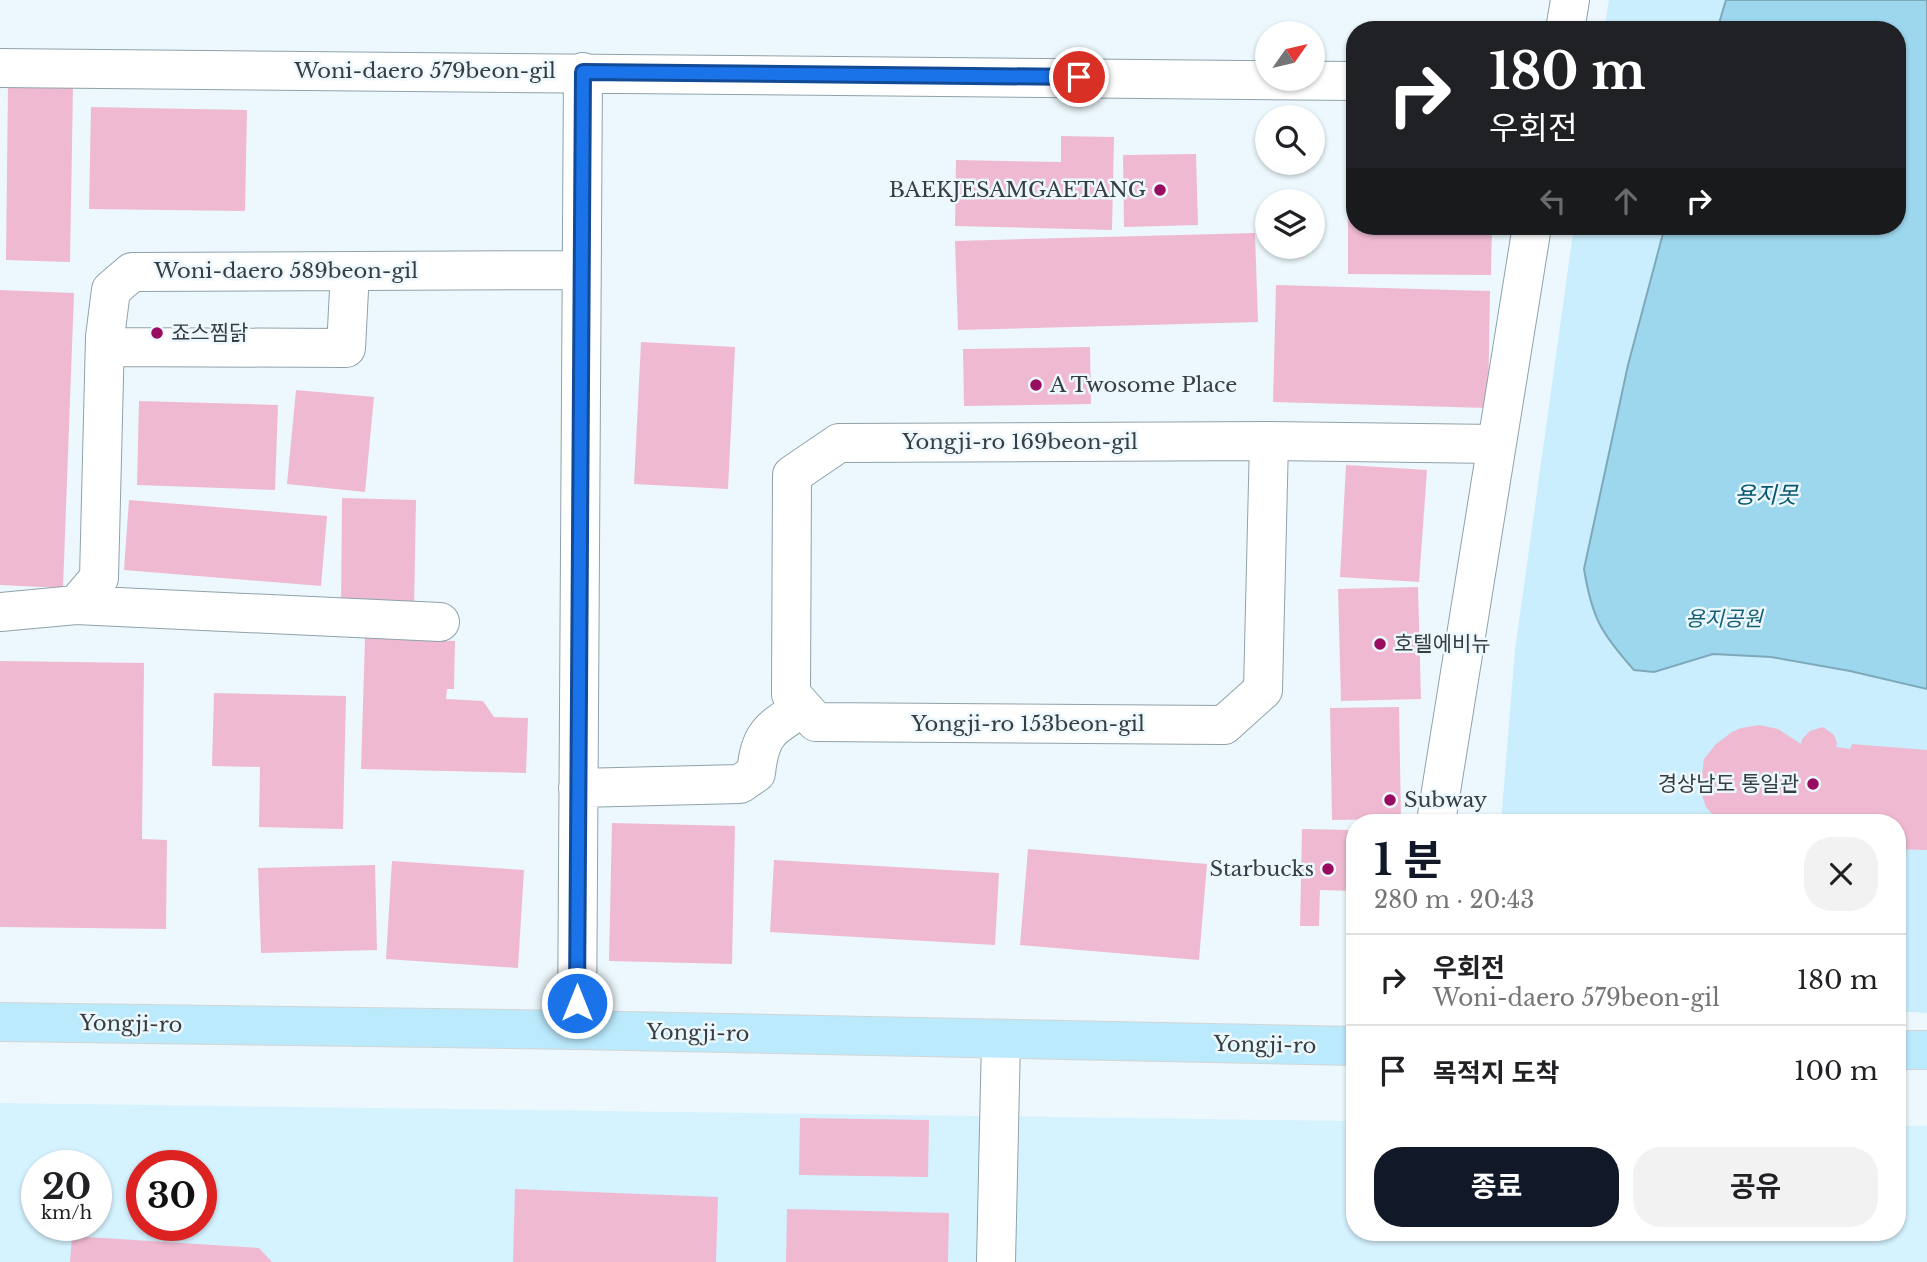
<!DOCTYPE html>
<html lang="ko">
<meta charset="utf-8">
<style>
body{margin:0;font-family:"Libre Baskerville","Noto Sans KR",serif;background:#f2f2f2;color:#202124;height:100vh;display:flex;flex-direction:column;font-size:26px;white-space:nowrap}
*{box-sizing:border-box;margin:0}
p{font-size:23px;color:#757577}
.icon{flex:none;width:38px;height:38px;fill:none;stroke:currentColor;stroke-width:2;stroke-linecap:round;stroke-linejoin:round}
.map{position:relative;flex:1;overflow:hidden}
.panel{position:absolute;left:1346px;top:814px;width:560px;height:427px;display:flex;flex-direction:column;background:#fff;border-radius:28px;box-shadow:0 2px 5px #0004}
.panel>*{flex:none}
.hud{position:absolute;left:1346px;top:21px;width:560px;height:214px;border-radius:28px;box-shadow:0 2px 5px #0004;background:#202124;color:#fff;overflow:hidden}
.needle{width:46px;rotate:56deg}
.buttons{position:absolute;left:1255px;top:21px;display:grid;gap:14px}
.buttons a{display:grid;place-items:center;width:70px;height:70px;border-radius:50%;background:#fff;box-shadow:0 2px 5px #0004;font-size:35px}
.speed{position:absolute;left:21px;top:1150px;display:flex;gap:14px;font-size:35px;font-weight:700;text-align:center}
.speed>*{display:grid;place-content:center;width:91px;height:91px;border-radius:50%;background:#fff;box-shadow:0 2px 5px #0004;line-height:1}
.speed small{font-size:18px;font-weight:400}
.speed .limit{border:10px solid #d22;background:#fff;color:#111}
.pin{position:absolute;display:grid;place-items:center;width:60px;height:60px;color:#fff;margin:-30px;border:4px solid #fff;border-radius:50%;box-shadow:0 2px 7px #0007}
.me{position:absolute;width:77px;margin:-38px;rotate:0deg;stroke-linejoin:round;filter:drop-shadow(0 0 5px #0008)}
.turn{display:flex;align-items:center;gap:24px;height:147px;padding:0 28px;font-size:32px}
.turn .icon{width:91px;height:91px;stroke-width:2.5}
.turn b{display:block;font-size:49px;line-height:60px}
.lanes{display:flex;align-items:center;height:66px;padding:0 28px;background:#0003;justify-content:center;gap:35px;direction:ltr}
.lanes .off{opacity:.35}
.round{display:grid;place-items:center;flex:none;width:74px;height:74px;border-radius:28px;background:#f2f2f2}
.overview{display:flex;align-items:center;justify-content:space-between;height:119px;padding:0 28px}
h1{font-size:42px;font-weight:700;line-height:52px;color:#111827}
.primary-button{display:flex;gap:14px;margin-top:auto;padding:14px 28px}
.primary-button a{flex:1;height:80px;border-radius:28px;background:#111827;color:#fff;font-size:28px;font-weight:700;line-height:80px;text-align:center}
.primary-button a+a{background:#f2f2f2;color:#202124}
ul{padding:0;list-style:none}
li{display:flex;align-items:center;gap:21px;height:91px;padding:0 28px;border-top:2px solid #e0e0e0}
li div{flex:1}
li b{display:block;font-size:26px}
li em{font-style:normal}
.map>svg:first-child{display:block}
.built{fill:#d5f2ff;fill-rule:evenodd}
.green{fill:#caeefd}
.water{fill:#9dd7ee;stroke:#7ea9ba;stroke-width:2}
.building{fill:#efbad1}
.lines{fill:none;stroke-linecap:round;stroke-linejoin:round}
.minor-casing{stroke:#8fa2aa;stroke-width:40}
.major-casing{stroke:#d3d5d5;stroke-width:40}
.minor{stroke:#fff;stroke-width:38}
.major{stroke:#bbeafd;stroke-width:38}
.route-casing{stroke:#114b97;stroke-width:18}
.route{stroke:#1a73e8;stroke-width:12}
.poi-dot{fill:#980d61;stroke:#ecf8fd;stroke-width:2.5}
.labels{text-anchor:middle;stroke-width:5;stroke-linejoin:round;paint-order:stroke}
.street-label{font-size:21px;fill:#363e42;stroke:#ecf8fd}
.poi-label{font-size:21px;fill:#363e42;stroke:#ecf8fd;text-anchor:start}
.park-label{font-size:21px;font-style:italic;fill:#165e76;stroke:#ecf8fd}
.water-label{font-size:23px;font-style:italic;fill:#06566d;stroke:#ecf8fd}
</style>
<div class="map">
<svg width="1927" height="1262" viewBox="0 0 1927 1262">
<rect width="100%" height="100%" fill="#ecf8fd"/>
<!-- built -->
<path class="built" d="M 0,1103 L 1354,1121 L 1354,1232 L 1897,1232 L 1897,1126 L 1927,1126 L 1927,1262 L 0,1262 ZM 37,1166 L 96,1166 L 96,1225 L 37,1225 ZM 142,1166 L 201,1166 L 201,1225 L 142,1225 Z"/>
<!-- green -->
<path class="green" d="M 1609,0 L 1927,0 L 1927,1013 L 1897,1011 L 1897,822 L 1501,822 L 1515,650 L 1574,226 L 1897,226 L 1897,30 L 1604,30 Z"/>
<!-- water -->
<path class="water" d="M 1726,0 L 1927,0 L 1927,689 L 1850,671 L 1771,657 L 1713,654 L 1654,672 L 1634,670 C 1601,633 1592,618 1584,569 L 1628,365 L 1665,226 L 1897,226 L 1897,30 L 1717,30 Z"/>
<!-- building -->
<path class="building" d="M 8,86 L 73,87 L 70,262 L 6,260 Z
M 91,107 L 247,110 L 245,211 L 89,209 Z
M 1348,115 L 1354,115 L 1354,226 L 1492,226 L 1491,275 L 1348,274 Z
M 1061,136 L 1114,137 L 1112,230 L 955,226 L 956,160 L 1061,162 Z
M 1196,154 L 1198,225 L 1124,227 L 1123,155 Z
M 1255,233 L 1258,322 L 958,330 L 955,241 Z
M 1276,285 L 1490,291 L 1488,408 L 1273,402 Z
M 0,290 L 74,293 L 63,588 L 0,585 Z
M 641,342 L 735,347 L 728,489 L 634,484 Z
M 1090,347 L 1091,404 L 964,406 L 963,349 Z
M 296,390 L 374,397 L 365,492 L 287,484 Z
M 139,401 L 278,405 L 275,490 L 137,485 Z
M 1346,465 L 1427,470 L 1419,582 L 1340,577 Z
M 342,498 L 416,500 L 414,611 L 341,610 Z
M 129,500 L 327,516 L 321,586 L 124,570 Z
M 1418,587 L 1421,699 L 1341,701 L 1338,589 Z
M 365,638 L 455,641 L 454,689 L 447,689 L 446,699 L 483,701 L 494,717 L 528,718 L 526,773 L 361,769 Z
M 0,661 L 144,663 L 142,839 L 167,840 L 166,929 L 0,927 Z
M 214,693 L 346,696 L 343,829 L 259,827 L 260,767 L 212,766 Z
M 1399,707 L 1401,819 L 1332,820 L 1330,708 Z
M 1759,725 L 1778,729 L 1801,744 L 1802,739 L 1810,731 L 1823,727 L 1834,735 L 1837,743 L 1836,747 L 1850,749 L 1852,744 L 1927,750 L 1927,850 L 1897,849 L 1897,822 L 1719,822 L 1706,807 L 1700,789 L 1704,759 L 1716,744 L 1732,732 L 1741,728 Z
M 612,823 L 735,826 L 732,964 L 609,961 Z
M 1302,829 L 1351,830 L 1351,847 L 1354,847 L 1354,891 L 1320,890 L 1319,926 L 1300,926 Z
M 1028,849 L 1207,864 L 1199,960 L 1020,945 Z
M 774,860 L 999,873 L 995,945 L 770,932 Z
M 392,861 L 524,870 L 518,968 L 386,959 Z
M 375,865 L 377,950 L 261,953 L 258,868 Z
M 800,1118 L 929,1120 L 928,1177 L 799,1175 Z
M 515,1189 L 718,1197 L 716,1262 L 513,1262 Z
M 787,1209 L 949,1213 L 948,1262 L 786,1262 Z
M 72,1236 L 259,1248 L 272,1262 L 70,1262 Z"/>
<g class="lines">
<!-- minor casing -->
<g class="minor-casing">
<path id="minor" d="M 1565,30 L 1570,0
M 0,68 L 1354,81
M 105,347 L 346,348 L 350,271
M 1269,441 L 1263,690 L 1224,725 L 816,722 L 791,694 L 792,475 L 839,443 L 1269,441 L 1495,444
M 76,605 L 440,622
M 0,612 L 76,605 L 99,578 L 105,337 L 111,290 L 132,272 L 581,270
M 578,788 L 740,784 L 756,773 C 760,733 770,728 803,708
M 1436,822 L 1532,226
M 577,1030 L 583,72
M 996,1262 L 1001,1039"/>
</g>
<!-- major casing -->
<g class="major-casing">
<path id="major" d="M 0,1022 L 577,1030 L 1354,1046
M 1897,1050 L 1927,1050"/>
</g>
<!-- minor -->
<use href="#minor" class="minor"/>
<!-- major -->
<use href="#major" class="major"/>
</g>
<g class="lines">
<!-- route casing -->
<g class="route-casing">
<path id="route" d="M 577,1003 L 583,72 L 1079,77"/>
</g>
<!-- route -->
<use href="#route" class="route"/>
</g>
<!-- markers -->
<g class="poi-dot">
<circle cx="1160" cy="190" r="7"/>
<circle cx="157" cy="333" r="7"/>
<circle cx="1036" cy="385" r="7"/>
<circle cx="1380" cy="644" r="7"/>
<circle cx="1813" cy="784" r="7"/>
<circle cx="1390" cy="800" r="7"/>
<circle cx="1328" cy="869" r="7"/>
</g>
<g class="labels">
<!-- street labels -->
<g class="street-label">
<text x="425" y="78">Woni-daero 579beon-gil</text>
<text x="286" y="278">Woni-daero 589beon-gil</text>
<text x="1020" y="449">Yongji-ro 169beon-gil</text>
<text x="1028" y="731">Yongji-ro 153beon-gil</text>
<text transform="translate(131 1024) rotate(1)" y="7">Yongji-ro</text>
<text transform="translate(698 1033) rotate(1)" y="7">Yongji-ro</text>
<text transform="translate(1265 1045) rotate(1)" y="7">Yongji-ro</text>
</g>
<!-- poi labels -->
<g class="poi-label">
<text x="1146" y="197" text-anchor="end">BAEKJESAMGAETANG</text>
<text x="171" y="340">죠스찜닭</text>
<text x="1050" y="392">A Twosome Place</text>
<text x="1394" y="651">호텔에비뉴</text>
<text x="1799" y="791" text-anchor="end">경상남도 통일관</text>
<text x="1404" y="807">Subway</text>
<text x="1314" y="876" text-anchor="end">Starbucks</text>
</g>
<!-- park labels -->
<g class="park-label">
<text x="1724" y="626">용지공원</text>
</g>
<!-- water labels -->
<g class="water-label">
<text x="1766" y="503">용지못</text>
</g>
</g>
</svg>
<div class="buttons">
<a><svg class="needle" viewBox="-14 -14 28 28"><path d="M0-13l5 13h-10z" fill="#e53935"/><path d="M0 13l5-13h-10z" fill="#757577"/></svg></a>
<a><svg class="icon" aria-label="search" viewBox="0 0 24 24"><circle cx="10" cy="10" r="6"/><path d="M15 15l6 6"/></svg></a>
<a><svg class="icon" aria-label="layers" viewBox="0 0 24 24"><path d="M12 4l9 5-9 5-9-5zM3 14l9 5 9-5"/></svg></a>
</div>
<div class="speed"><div>20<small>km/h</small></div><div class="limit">30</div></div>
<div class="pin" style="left:1079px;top:77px;background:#d93025"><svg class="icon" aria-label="arrive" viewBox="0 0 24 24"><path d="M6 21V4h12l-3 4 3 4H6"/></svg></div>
<svg class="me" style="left:577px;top:1003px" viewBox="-20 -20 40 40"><circle r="17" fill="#1a73e8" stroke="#fff" stroke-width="3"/><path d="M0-11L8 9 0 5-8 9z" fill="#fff"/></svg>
<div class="hud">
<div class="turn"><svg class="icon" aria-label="right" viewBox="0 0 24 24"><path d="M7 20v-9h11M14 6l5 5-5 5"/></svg><div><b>180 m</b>우회전</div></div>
<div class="lanes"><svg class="icon off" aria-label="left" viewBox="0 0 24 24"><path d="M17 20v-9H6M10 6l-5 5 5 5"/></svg><svg class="icon off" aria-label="ahead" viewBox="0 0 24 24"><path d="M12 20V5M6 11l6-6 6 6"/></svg><svg class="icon" aria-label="right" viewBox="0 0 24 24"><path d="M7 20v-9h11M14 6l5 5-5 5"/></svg></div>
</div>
<section class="panel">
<div class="overview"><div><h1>1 분</h1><p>280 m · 20:43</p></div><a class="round"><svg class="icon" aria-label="close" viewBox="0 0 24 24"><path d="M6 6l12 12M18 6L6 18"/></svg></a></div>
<ul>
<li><svg class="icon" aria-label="right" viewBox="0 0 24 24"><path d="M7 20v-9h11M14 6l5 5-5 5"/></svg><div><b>우회전</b><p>Woni-daero 579beon-gil</p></div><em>180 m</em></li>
<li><svg class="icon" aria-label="arrive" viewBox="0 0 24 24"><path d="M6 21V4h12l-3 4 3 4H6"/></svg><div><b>목적지 도착</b></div><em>100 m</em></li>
</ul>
<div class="primary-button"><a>종료</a><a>공유</a></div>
</section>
</div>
